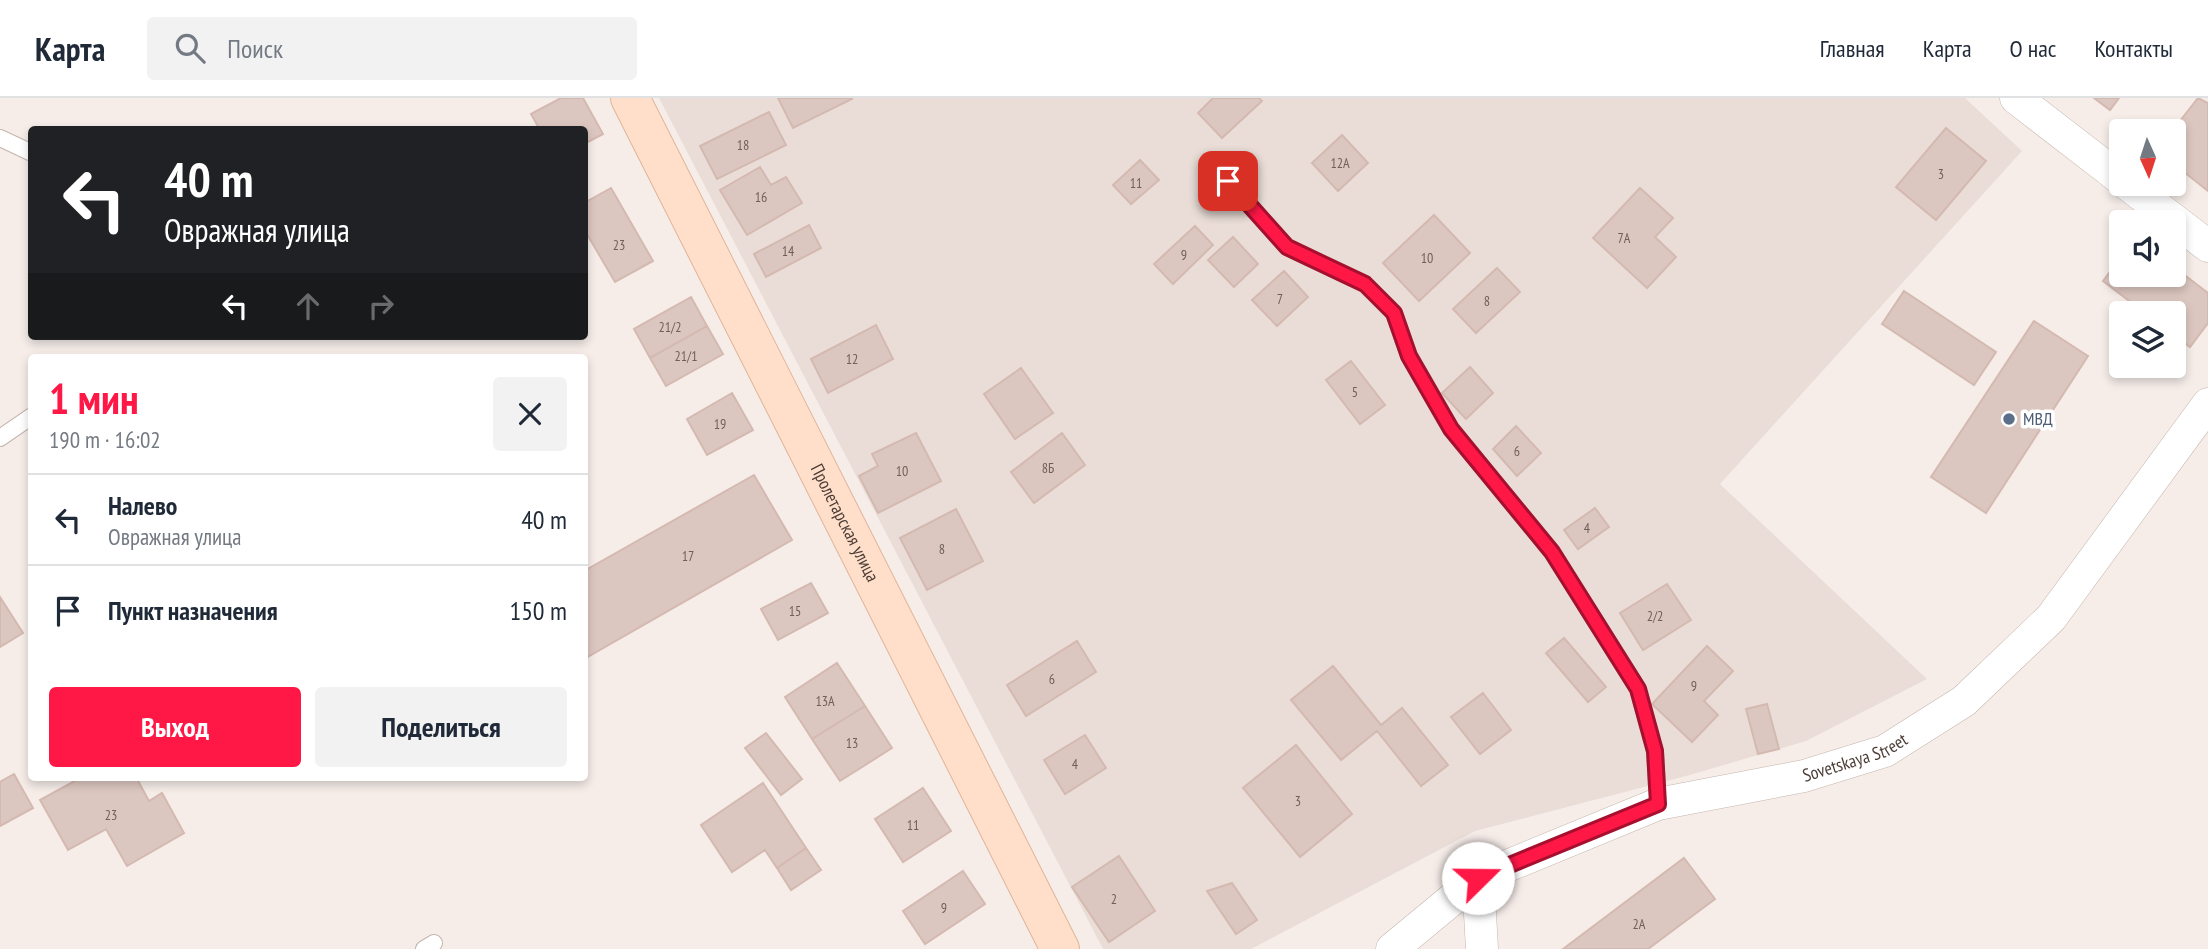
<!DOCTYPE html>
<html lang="ru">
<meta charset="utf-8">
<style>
body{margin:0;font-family:"PT Sans Narrow",sans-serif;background:#f2f2f3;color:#1f2937;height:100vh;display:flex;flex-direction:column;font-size:26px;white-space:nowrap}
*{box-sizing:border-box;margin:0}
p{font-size:23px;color:#747a83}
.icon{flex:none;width:38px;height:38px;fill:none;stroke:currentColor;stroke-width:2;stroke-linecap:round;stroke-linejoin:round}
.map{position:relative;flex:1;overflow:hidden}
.side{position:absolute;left:28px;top:256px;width:560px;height:427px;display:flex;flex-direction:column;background:#fff;border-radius:7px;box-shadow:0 4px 10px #0003}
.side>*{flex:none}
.banner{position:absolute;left:28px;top:28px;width:560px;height:214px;border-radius:7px;box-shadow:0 4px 10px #0003;background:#202124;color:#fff;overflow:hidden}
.needle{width:46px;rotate:177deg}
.buttons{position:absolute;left:2109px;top:21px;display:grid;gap:14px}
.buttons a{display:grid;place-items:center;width:77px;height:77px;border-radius:7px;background:#fff;box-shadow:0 4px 10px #0003;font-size:35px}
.pin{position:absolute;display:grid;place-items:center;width:60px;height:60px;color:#fff;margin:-30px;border-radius:14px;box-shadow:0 4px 10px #0006}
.me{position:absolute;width:77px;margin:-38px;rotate:68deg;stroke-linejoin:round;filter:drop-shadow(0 0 5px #0008)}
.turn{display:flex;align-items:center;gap:24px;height:147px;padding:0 21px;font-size:32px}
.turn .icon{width:91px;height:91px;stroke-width:2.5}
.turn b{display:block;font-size:49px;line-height:60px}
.lanes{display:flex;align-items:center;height:66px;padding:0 21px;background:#0003;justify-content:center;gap:35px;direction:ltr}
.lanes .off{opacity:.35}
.round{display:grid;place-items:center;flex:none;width:74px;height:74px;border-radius:7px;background:#f2f2f3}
.head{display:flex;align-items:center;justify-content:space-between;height:119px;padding:0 21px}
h1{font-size:42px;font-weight:600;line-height:52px;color:#ff1746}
.action{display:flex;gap:14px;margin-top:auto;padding:14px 21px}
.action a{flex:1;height:80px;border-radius:7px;background:#ff1746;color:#fff;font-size:28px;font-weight:600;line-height:80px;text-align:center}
.action a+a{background:#f2f2f3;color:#1f2937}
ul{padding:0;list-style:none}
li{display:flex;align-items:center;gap:21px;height:91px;padding:0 21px;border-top:2px solid #e0e1e3}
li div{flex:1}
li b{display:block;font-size:26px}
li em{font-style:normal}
header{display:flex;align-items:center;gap:42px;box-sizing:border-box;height:98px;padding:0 35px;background:#fff;border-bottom:2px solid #e0e1e3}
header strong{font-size:33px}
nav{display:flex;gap:38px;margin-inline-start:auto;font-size:24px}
.search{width:490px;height:63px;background:#f2f2f3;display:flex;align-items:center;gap:18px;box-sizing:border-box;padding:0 24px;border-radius:7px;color:#747a83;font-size:26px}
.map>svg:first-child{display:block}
.residential{fill:#eaddd7}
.building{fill:#dcc7c0;stroke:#d4b9b0;stroke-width:2}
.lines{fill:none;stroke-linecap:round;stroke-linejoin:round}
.lane-casing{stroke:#c5b5ad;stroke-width:18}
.street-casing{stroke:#c5b5ad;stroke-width:33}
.secondary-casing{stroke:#e0b499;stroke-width:40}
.lane{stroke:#fff;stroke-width:16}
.street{stroke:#fff;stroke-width:32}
.secondary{stroke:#ffdfca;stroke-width:38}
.route-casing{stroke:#a60f2e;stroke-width:18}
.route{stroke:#ff1746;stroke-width:12}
.service-dot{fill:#5c6f8a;stroke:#fff;stroke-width:2.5}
.labels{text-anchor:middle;stroke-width:7;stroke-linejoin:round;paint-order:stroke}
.number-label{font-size:14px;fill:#6f5f58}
.service-label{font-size:18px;fill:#4e5e75;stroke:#fff;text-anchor:start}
.street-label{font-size:18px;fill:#4b3c36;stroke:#fff}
</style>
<header>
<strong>Карта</strong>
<div class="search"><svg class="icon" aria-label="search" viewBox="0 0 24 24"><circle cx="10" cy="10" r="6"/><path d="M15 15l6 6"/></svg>Поиск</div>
<nav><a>Главная</a><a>Карта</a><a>О нас</a><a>Контакты</a></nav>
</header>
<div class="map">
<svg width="2208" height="851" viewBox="0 0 2208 851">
<rect width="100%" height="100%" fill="#f6ede9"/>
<!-- residential -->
<path class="residential" d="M 659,0 L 1965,0 L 2022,53 L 1720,386 L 1927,581 L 1806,643 L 1686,678 L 1475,733 L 1251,851 L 1103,851 Z"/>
<!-- building -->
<path class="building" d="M 561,0 L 583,0 L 603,36 L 584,46 L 584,32 L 540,32 L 531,16 Z
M 778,0 L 851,0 L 852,1 L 793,30 Z
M 1213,0 L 1259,0 L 1262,3 L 1222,40 L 1198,15 Z
M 2094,0 L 2119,0 L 2110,12 Z
M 2198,0 L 2208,5 L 2208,93 L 2174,66 L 2172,33 Z
M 769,14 L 786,47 L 717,81 L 700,48 Z
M 1946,30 L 1986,63 L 1936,122 L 1896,89 Z
M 1342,37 L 1368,65 L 1338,93 L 1312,65 Z
M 1140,62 L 1159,82 L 1131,106 L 1113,87 Z
M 760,69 L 771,87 L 786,79 L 802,105 L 747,137 L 720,92 Z
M 611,90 L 653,163 L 615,184 L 584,131 L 584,105 Z
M 1640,90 L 1673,120 L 1655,139 L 1676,159 L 1647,190 L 1593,140 Z
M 1434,117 L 1470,155 L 1419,203 L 1383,165 Z
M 809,127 L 821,150 L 766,179 L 754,156 Z
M 1195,128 L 1213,147 L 1173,186 L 1154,166 Z
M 1233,139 L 1258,166 L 1234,189 L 1208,162 Z
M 2121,159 L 2121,177 L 2174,177 L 2174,169 L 2208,195 L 2208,225 L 2190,249 L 2174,237 L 2174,215 L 2145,215 L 2103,183 Z
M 1497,170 L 1520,194 L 1476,235 L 1453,211 Z
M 1284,173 L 1308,199 L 1277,228 L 1252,202 Z
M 1904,193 L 1996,254 L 1974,287 L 1882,226 Z
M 691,199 L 707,228 L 650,260 L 634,231 Z
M 2034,223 L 2088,258 L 1986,415 L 1931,379 Z
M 876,227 L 893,261 L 828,295 L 811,261 Z
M 707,228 L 723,256 L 666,288 L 650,260 Z
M 1351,263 L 1385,307 L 1360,326 L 1326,282 Z
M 1470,269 L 1493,295 L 1466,321 L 1442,295 Z
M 1021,270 L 1053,315 L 1015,341 L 984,296 Z
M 732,295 L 753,332 L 707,357 L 687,321 Z
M 1516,328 L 1541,355 L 1517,378 L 1493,351 Z
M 916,335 L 941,383 L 878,415 L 859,378 L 878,368 L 872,356 Z
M 1062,335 L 1085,367 L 1034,405 L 1011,374 Z
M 754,377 L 792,442 L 584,561 L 584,473 Z
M 1595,410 L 1609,429 L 1578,451 L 1564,432 Z
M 956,411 L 983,463 L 927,492 L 900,440 Z
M 811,485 L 828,515 L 778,542 L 761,511 Z
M 1667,486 L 1691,522 L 1643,552 L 1620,515 Z
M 0,499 L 23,535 L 0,549 Z
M 1564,540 L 1606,589 L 1588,604 L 1546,555 Z
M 1077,543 L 1096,574 L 1026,618 L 1007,587 Z
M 1707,548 L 1733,573 L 1704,603 L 1718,617 L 1692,644 L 1652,606 Z
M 837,565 L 865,608 L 812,641 L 785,599 Z
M 1333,568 L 1381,627 L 1402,610 L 1448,667 L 1421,688 L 1377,633 L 1341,662 L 1291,602 Z
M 1483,595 L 1511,632 L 1480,656 L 1451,619 Z
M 1767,606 L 1779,651 L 1758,656 L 1746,611 Z
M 865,608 L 892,650 L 840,683 L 812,641 Z
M 766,635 L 802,681 L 781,697 L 745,650 Z
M 1085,637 L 1106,670 L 1065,696 L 1044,662 Z
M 1296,647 L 1352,716 L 1300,759 L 1243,690 Z
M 14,676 L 33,710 L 0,728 L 0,684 Z
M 82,679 L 136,679 L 149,703 L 162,695 L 184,735 L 127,768 L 106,731 L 68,752 L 40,702 Z
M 763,685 L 806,750 L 777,770 L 765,752 L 732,774 L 701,727 Z
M 923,690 L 951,733 L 903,764 L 875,721 Z
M 806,750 L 821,772 L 791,792 L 777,770 Z
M 1119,758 L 1155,813 L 1109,844 L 1072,789 Z
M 1684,760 L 1715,801 L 1648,851 L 1563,851 Z
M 963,773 L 985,806 L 925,846 L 903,813 Z
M 1232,785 L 1257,822 L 1236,836 L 1207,793 Z"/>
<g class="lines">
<!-- lane casing -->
<g class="lane-casing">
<path id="lane" d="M 0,40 L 32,55
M 1228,83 L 1287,149 L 1365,186 L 1394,215 L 1409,258 L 1451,331 L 1552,454 L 1638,591 L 1655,654 L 1658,706
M 0,340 L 32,318
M 424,851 L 434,845"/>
</g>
<!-- street casing -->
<g class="street-casing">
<g id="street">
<path d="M 2016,0 L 2121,81"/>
<path d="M 2127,86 L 2208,148"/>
<path d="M 1478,780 L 1482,851"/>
<path id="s1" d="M 1392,851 L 1478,780 L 1658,706 L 1804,678 L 1885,653 L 1964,603 L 2051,520 L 2208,306"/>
</g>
</g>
<!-- secondary casing -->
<g class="secondary-casing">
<g id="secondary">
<path id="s2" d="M 630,0 L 1060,851"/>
</g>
</g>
<!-- lane -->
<use href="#lane" class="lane"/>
<!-- street -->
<use href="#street" class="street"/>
<!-- secondary -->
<use href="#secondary" class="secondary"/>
</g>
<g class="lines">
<!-- route casing -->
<g class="route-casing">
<path id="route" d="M 1228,83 L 1287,149 L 1365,186 L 1394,215 L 1409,258 L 1451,331 L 1552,454 L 1638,591 L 1655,653 L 1658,706 L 1478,780"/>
</g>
<!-- route -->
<use href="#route" class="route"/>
</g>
<!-- markers -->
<circle class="service-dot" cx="2009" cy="321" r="7"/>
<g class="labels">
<!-- number labels -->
<g class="number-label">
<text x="743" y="52">18</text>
<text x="1340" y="70">12А</text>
<text x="1941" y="81">3</text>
<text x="1136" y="90">11</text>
<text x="761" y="104">16</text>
<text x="1624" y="145">7А</text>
<text x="619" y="152">23</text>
<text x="788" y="158">14</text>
<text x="1184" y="162">9</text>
<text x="1427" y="165">10</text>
<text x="1280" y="206">7</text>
<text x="1487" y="208">8</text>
<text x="670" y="234">21/2</text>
<text x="686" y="263">21/1</text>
<text x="852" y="266">12</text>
<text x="1355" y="299">5</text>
<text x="720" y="331">19</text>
<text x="1517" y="358">6</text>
<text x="1048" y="375">8Б</text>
<text x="902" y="378">10</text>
<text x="1587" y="435">4</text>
<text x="942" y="456">8</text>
<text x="688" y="463">17</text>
<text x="795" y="518">15</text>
<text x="1655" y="523">2/2</text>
<text x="1052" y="586">6</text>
<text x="1694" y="593">9</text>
<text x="825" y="608">13А</text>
<text x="852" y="650">13</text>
<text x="1075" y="671">4</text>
<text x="1298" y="708">3</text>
<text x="111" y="722">23</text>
<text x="913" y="732">11</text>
<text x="1114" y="806">2</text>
<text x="944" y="815">9</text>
<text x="1639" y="831">2А</text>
</g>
<!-- service labels -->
<g class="service-label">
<text x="2023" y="327">МВД</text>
</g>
<!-- street labels -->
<g class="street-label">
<text dy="6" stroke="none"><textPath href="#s2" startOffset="476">Пролетарская улица</textPath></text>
<text dy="6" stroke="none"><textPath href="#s1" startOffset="509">Sovetskaya Street</textPath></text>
</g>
</g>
</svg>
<div class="buttons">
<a><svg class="needle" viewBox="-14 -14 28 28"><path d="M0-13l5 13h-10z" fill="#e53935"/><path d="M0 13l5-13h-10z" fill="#747a83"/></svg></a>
<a><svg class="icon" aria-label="sound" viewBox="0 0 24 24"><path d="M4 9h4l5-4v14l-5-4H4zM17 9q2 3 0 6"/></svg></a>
<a><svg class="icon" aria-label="layers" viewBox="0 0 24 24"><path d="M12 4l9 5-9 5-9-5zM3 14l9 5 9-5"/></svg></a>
</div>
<div class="pin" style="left:1228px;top:83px;background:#d93025"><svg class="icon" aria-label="arrive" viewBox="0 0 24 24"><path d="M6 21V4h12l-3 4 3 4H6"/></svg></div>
<svg class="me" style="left:1478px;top:780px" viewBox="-20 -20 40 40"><circle r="19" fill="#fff"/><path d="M0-13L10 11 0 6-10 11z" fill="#ff1746"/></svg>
<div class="banner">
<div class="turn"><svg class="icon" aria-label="left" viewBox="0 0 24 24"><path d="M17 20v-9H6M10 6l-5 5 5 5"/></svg><div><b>40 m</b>Овражная улица</div></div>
<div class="lanes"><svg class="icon" aria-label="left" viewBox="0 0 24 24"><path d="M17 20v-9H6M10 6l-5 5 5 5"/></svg><svg class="icon off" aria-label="ahead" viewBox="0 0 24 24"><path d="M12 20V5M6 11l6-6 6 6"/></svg><svg class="icon off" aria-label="right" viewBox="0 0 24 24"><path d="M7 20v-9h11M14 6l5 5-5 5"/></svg></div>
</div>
<section class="side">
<div class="head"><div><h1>1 мин</h1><p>190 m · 16:02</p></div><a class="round"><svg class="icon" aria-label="close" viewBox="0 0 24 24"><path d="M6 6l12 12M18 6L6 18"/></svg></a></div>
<ul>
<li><svg class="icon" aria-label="left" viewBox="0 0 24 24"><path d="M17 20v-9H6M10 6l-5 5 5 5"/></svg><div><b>Налево</b><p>Овражная улица</p></div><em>40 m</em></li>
<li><svg class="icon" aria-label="arrive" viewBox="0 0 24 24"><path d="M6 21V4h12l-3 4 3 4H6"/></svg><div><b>Пункт назначения</b></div><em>150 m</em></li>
</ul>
<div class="action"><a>Выход</a><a>Поделиться</a></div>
</section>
</div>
